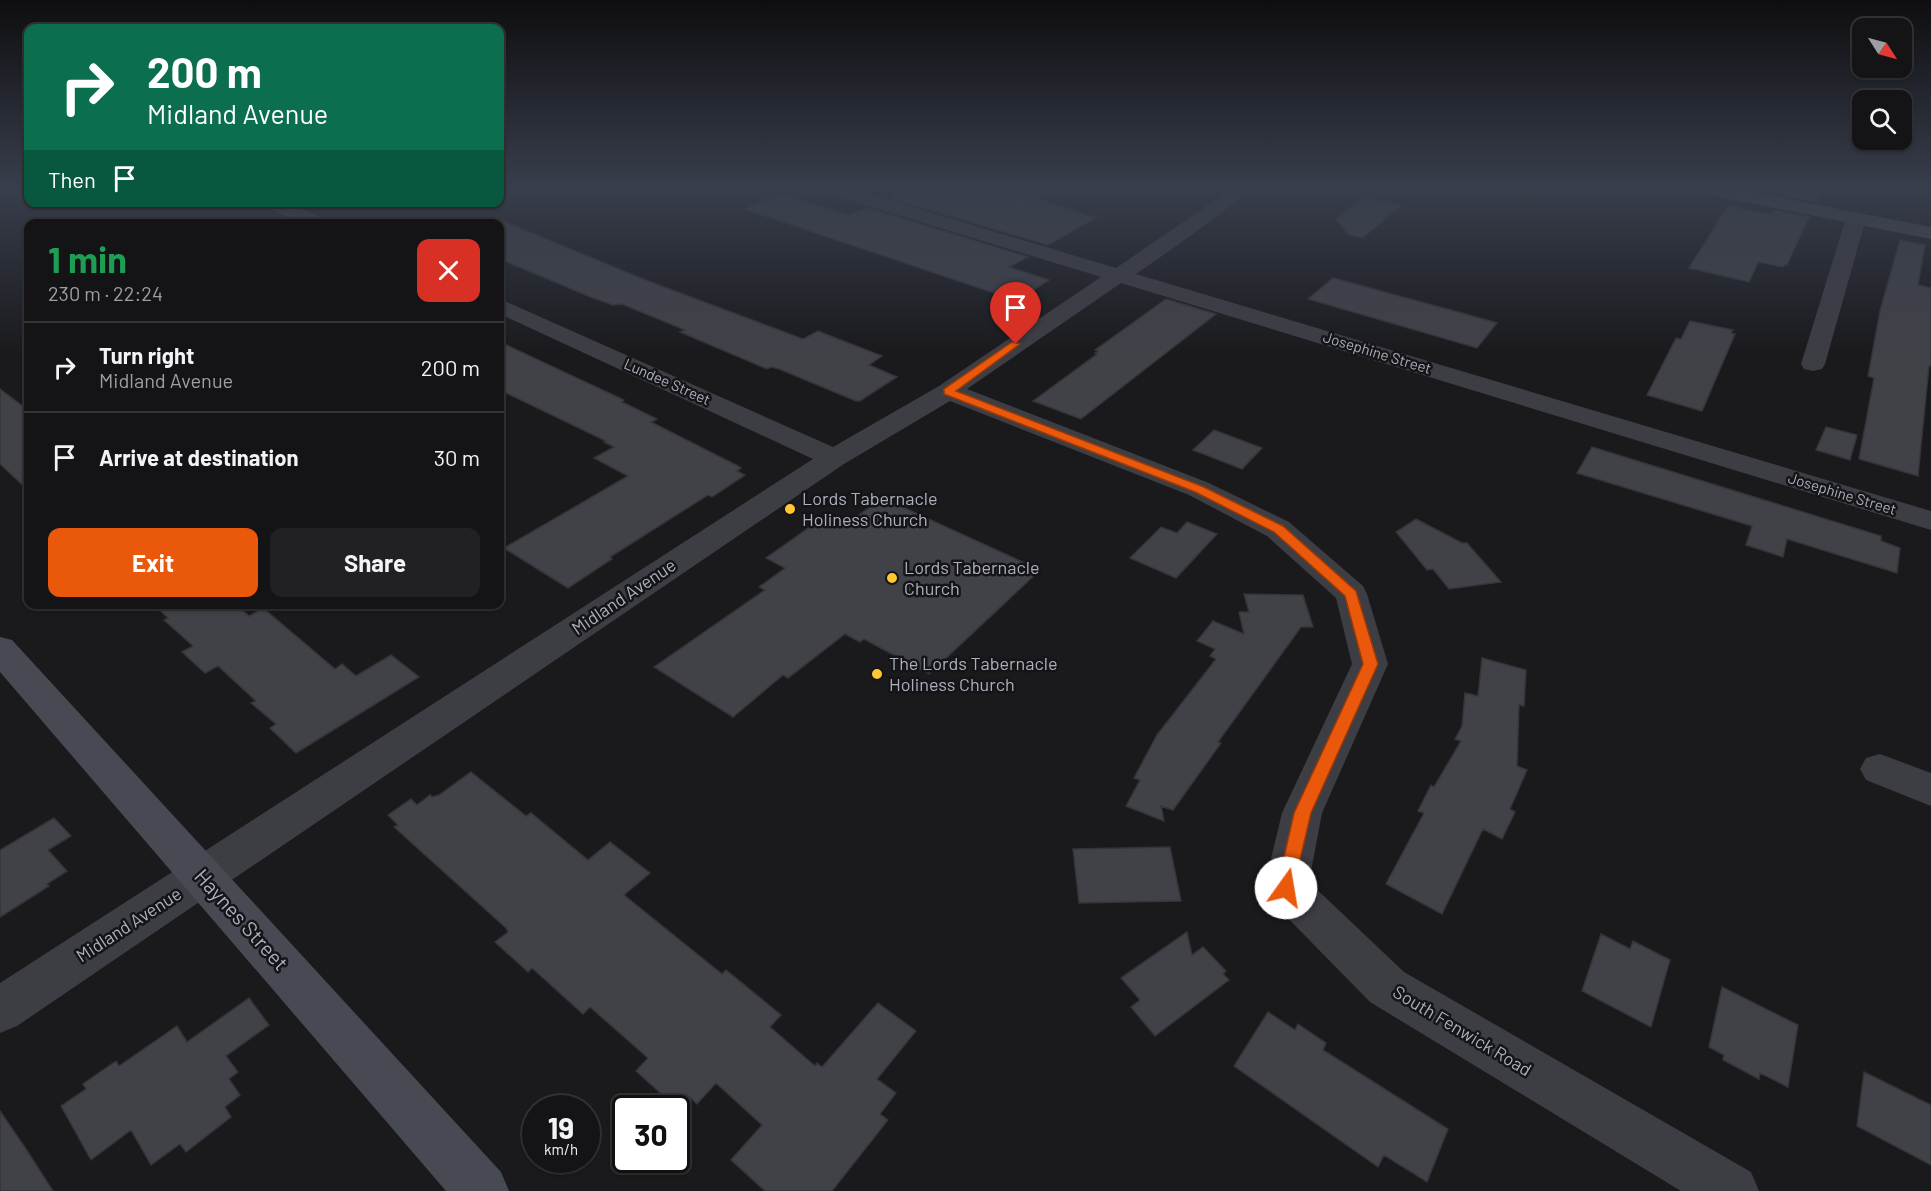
<!DOCTYPE html>
<meta charset="utf-8">
<style>
body{margin:0;font-family:Barlow,sans-serif;background:#212123;color:#f1f3f6;height:100vh;display:flex;flex-direction:column;font-size:22px;white-space:nowrap}
*{box-sizing:border-box;margin:0}
p{font-size:20px;color:#9d9ea1}
.icon{flex:none;width:33px;height:33px;fill:none;stroke:currentColor;stroke-width:2;stroke-linecap:round;stroke-linejoin:round}
.map{position:relative;flex:1;overflow:hidden}
.sheet{position:absolute;left:24px;top:219px;width:480px;height:390px;display:flex;flex-direction:column;background:#141416;border-radius:12px;box-shadow:0 2px 4px #0004,0 0 0 2px #333335}
.sheet>*{flex:none}
.top-card{position:absolute;left:24px;top:24px;width:480px;height:183px;border-radius:12px;box-shadow:0 2px 4px #0004,0 0 0 2px #333335;background:#0b6e4f;color:#fff;overflow:hidden}
.needle{width:39px;rotate:126deg}
.controls{position:absolute;left:1852px;top:18px;display:grid;gap:12px}
.controls a{display:grid;place-items:center;width:60px;height:60px;border-radius:12px;background:#141416;box-shadow:0 2px 4px #0004,0 0 0 2px #333335;font-size:30px}
.speed{position:absolute;left:522px;top:1095px;display:flex;gap:12px;font-size:30px;font-weight:700;text-align:center}
.speed>*{display:grid;place-content:center;width:78px;height:78px;border-radius:50%;background:#141416;box-shadow:0 2px 4px #0004,0 0 0 2px #333335;line-height:1}
.speed small{font-size:15px;font-weight:400}
.speed .limit{border:3px solid #111;border-radius:9px;background:#fff;color:#111}
.pin{position:absolute;display:grid;place-items:center;width:51px;height:51px;color:#fff;margin:-62px -26px;border-radius:50% 50% 50% 0;rotate:-45deg;box-shadow:0 0 6px #0007}
.pin .icon{rotate:45deg}
.me{position:absolute;width:66px;margin:-33px;rotate:13deg;stroke-linejoin:round;filter:drop-shadow(0 0 4px #0008)}
.turn{display:flex;align-items:center;gap:21px;height:126px;padding:0 24px;font-size:27px}
.turn .icon{width:78px;height:78px;stroke-width:2.5}
.turn b{display:block;font-size:42px;line-height:51px}
.then{display:flex;align-items:center;height:57px;padding:0 24px;background:#0003;gap:12px;font-size:22px}
.round{display:grid;place-items:center;flex:none;width:63px;height:63px;border-radius:12px;background:#212123}
.headline{display:flex;align-items:center;justify-content:space-between;height:102px;padding:0 24px}
h1{font-size:36px;font-weight:700;line-height:45px;color:#1e9e55}
.primary-button{display:flex;gap:12px;margin-top:auto;padding:12px 24px}
.primary-button a{flex:1;height:69px;border-radius:12px;background:#ea580c;color:#fff;font-size:24px;font-weight:700;line-height:69px;text-align:center}
.primary-button a+a{background:#212123;color:#f1f3f6}
ul{padding:0;list-style:none}
li{display:flex;align-items:center;gap:18px;height:90px;padding:0 24px;border-top:2px solid #333335}
li div{flex:1}
li b{display:block;font-size:22px}
li em{font-style:normal}
.map>svg:first-child{display:block}
.building{fill:#414248;stroke:#343439;stroke-width:1.5}
.lines{fill:none;stroke-linecap:round;stroke-linejoin:round}
.street{fill:#3d3d44;fill-rule:evenodd}
.secondary{fill:#484a53;fill-rule:evenodd}
.route{fill:#ea580c;stroke:#983908;stroke-width:1.5}
.poi-dot{fill:#ffc730;stroke:#151518;stroke-width:2}
.labels{text-anchor:middle;stroke-width:5;stroke-linejoin:round;paint-order:stroke}
.far-street-label{font-size:15px;fill:#acb0be;stroke:#151518}
.poi-label{font-size:18px;fill:#acb0be;stroke:#151518;text-anchor:start}
.street-label{font-size:18px;fill:#acb0be;stroke:#151518}
.near-street-label{font-size:21px;fill:#acb0be;stroke:#151518}
</style>
<div class="map">
<svg width="1931" height="1191" viewBox="0 0 1931 1191">
<rect width="100%" height="100%" fill="#1a1a1d"/>
<!-- building -->
<path class="building" d="M 914,186 L 1059,186 L 1036,198 L 1096,218 L 1048,245 L 889,198 Z
M 1785,186 L 1823,186 L 1816,202 L 1780,195 Z
M 781,194 L 848,215 L 868,208 L 1028,257 L 1009,267 L 1049,280 L 1018,300 L 1012,299 L 744,209 Z
M 1364,197 L 1401,206 L 1362,238 L 1348,234 L 1336,219 Z
M 1728,206 L 1764,213 L 1772,214 L 1774,210 L 1809,217 L 1787,265 L 1784,265 L 1783,267 L 1758,262 L 1749,282 L 1689,268 Z
M 500,220 L 648,281 L 803,339 L 818,331 L 882,356 L 869,365 L 897,377 L 860,401 L 856,401 L 779,369 L 771,367 L 767,369 L 680,332 L 685,330 L 622,304 L 613,305 L 593,298 L 500,259 Z
M 1900,240 L 1925,245 L 1918,285 L 1931,288 L 1931,366 L 1929,366 L 1918,476 L 1859,459 L 1874,378 L 1868,376 L 1880,311 Z
M 1333,278 L 1469,315 L 1497,323 L 1477,348 L 1308,299 Z
M 1166,299 L 1216,314 L 1081,419 L 1033,401 L 1097,354 L 1095,353 L 1098,351 L 1095,350 Z
M 1690,321 L 1733,330 L 1731,333 L 1735,334 L 1702,411 L 1647,395 L 1676,338 L 1681,339 Z
M 500,342 L 624,400 L 622,402 L 657,419 L 651,422 L 738,466 L 741,468 L 737,471 L 745,475 L 712,497 L 708,495 L 610,557 L 612,559 L 568,588 L 504,548 L 628,476 L 594,458 L 614,447 L 604,442 L 606,441 L 500,390 Z
M 0,389 L 28,410 L 28,490 L 0,464 Z
M 1826,427 L 1857,435 L 1850,460 L 1816,450 Z
M 1214,430 L 1262,448 L 1242,469 L 1193,450 Z
M 1592,447 L 1881,536 L 1881,541 L 1900,548 L 1897,573 L 1787,539 L 1783,557 L 1746,545 L 1752,526 L 1577,473 Z
M 883,498 L 1040,570 L 929,674 L 864,639 L 860,642 L 845,634 L 788,678 L 783,675 L 733,717 L 654,667 L 765,590 L 759,587 L 785,568 L 766,558 L 821,519 L 840,528 Z
M 1416,519 L 1462,543 L 1467,543 L 1501,582 L 1449,589 L 1433,569 L 1427,570 L 1396,532 Z
M 1187,522 L 1217,534 L 1176,578 L 1130,558 L 1161,527 L 1177,533 Z
M 1244,594 L 1303,595 L 1313,627 L 1301,627 L 1218,742 L 1221,743 L 1173,810 L 1161,806 L 1164,821 L 1126,806 L 1140,780 L 1134,778 L 1157,735 L 1216,659 L 1210,656 L 1215,649 L 1197,641 L 1213,621 L 1244,634 L 1239,612 L 1249,612 Z
M 153,604 L 235,604 L 249,616 L 263,608 L 335,669 L 342,664 L 356,676 L 391,655 L 419,677 L 296,753 L 270,728 L 276,724 L 251,703 L 256,701 L 218,666 L 205,673 L 182,652 L 193,646 L 164,620 L 168,618 Z
M 1482,658 L 1526,670 L 1524,706 L 1519,705 L 1517,766 L 1527,770 L 1510,809 L 1515,812 L 1502,839 L 1483,829 L 1442,914 L 1386,884 L 1424,813 L 1418,811 L 1431,785 L 1434,787 L 1461,741 L 1455,739 L 1462,726 L 1465,693 L 1478,696 Z
M 471,772 L 526,816 L 531,813 L 588,860 L 610,842 L 650,873 L 624,895 L 722,974 L 726,970 L 781,1015 L 770,1027 L 815,1066 L 817,1063 L 822,1067 L 878,1003 L 916,1031 L 877,1079 L 896,1093 L 880,1114 L 888,1120 L 832,1191 L 765,1191 L 731,1160 L 762,1125 L 716,1083 L 697,1104 L 691,1098 L 679,1110 L 636,1071 L 648,1058 L 590,1007 L 583,1014 L 532,968 L 528,972 L 495,942 L 508,932 L 506,928 L 394,827 L 398,825 L 388,815 L 411,799 L 417,805 L 430,795 L 432,797 L 439,795 Z
M 54,818 L 71,836 L 48,850 L 67,871 L 47,884 L 49,886 L 0,917 L 0,850 Z
M 1170,847 L 1181,901 L 1079,903 L 1073,849 Z
M 1187,932 L 1192,955 L 1203,947 L 1226,971 L 1223,974 L 1229,980 L 1155,1036 L 1131,1007 L 1140,1000 L 1121,978 Z
M 1601,934 L 1630,949 L 1633,941 L 1670,960 L 1651,1027 L 1582,991 Z
M 1722,987 L 1798,1025 L 1788,1087 L 1760,1073 L 1759,1079 L 1723,1060 L 1724,1055 L 1709,1047 Z
M 249,998 L 269,1025 L 226,1056 L 238,1072 L 229,1079 L 240,1095 L 225,1107 L 231,1117 L 186,1152 L 180,1144 L 151,1165 L 131,1130 L 91,1160 L 61,1106 L 86,1089 L 83,1084 L 116,1061 L 119,1066 L 177,1026 L 187,1042 Z
M 1268,1012 L 1295,1030 L 1298,1024 L 1326,1043 L 1323,1050 L 1448,1129 L 1427,1182 L 1384,1155 L 1378,1167 L 1234,1066 Z
M 1864,1072 L 1931,1105 L 1931,1165 L 1857,1126 Z
M 0,1111 L 26,1149 L 53,1191 L 0,1191 Z"/>
<g class="lines">
<!-- street -->
<path class="street" d="M 814,186 L 842,186 L 1116,268 L 1236,186 L 1257,186 L 1182,242 L 1136,274 L 1931,511 L 1931,530 L 1121,283 L 967,389 L 1209,483 L 1289,522 L 1363,586 L 1367,594 L 1388,664 L 1322,813 L 1309,882 L 1404,972 L 1751,1172 L 1759,1191 L 1681,1191 L 1370,1002 L 1271,901 L 1264,888 L 1282,813 L 1352,664 L 1336,598 L 1267,536 L 1189,495 L 950,401 L 844,464 L 17,1026 L 0,1033 L 0,983 L 813,459 L 500,314 L 500,299 L 833,447 L 939,386 L 1101,277 L 816,190 Z
M 262,202 L 288,202 L 325,220 L 328,224 L 301,224 L 264,206 Z
M 1856,212 L 1863,214 L 1866,218 L 1825,364 L 1822,369 L 1813,371 L 1804,369 L 1801,364 L 1846,218 L 1849,214 Z
M 1880,754 L 1931,773 L 1931,806 L 1866,780 L 1860,769 L 1866,758 Z"/>
<!-- secondary -->
<path class="secondary" d="M 1685,186 L 1721,186 L 1931,227 L 1931,239 L 1694,192 L 1687,190 Z
M 0,637 L 12,640 L 501,1172 L 509,1191 L 446,1191 L 0,672 Z"/>
</g>
<!-- sky -->
<linearGradient id="sky" x2="0" y2="1"><stop stop-color="#0e0e10"/><stop offset="0.53" stop-color="#383e4c"/><stop offset="1" stop-color="#383e4c" stop-opacity="0"/></linearGradient>
<rect width="1931" height="353" fill="url(#sky)"/>
<!-- route -->
<path class="route" d="M 1012,342 L 1020,344 L 956,391 L 1204,487 L 1224,497 L 1283,526 L 1356,591 L 1378,664 L 1311,813 L 1292,894 L 1286,896 L 1279,894 L 1277,888 L 1294,813 L 1363,664 L 1345,596 L 1274,532 L 1195,492 L 944,394 L 944,389 Z"/>
<!-- markers -->
<g class="poi-dot">
<circle cx="790" cy="509" r="6"/>
<circle cx="892" cy="578" r="6"/>
<circle cx="877" cy="674" r="6"/>
</g>
<g class="labels">
<!-- far-street labels -->
<g class="far-street-label">
<text transform="translate(1377 353) rotate(17)" y="5">Josephine Street</text>
<text transform="translate(667 382) rotate(24)" y="5">Lundee Street</text>
<text transform="translate(1842 494) rotate(17)" y="5">Josephine Street</text>
</g>
<!-- poi labels -->
<g class="poi-label">
<text x="802" y="505">Lords Tabernacle<tspan x="802" dy="21">Holiness Church</tspan></text>
<text x="904" y="574">Lords Tabernacle<tspan x="904" dy="21">Church</tspan></text>
<text x="889" y="670">The Lords Tabernacle<tspan x="889" dy="21">Holiness Church</tspan></text>
</g>
<!-- street labels -->
<g class="street-label">
<text transform="translate(624 597) rotate(-34)" y="6">Midland Avenue</text>
<text transform="translate(129 925) rotate(-33)" y="6">Midland Avenue</text>
<text transform="translate(1462 1031) rotate(31)" y="6">South Fenwick Road</text>
</g>
<!-- near-street labels -->
<g class="near-street-label">
<text transform="translate(241 920) rotate(48)" y="7">Haynes Street</text>
</g>
</g>
</svg>
<div class="controls">
<a><svg class="needle" viewBox="-14 -14 28 28"><path d="M0-13l5 13h-10z" fill="#e53935"/><path d="M0 13l5-13h-10z" fill="#9d9ea1"/></svg></a>
<a><svg class="icon" aria-label="search" viewBox="0 0 24 24"><circle cx="10" cy="10" r="6"/><path d="M15 15l6 6"/></svg></a>
</div>
<div class="speed"><div>19<small>km/h</small></div><div class="limit">30</div></div>
<div class="pin" style="left:1016px;top:344px;background:#d93025"><svg class="icon" aria-label="arrive" viewBox="0 0 24 24"><path d="M6 21V4h12l-3 4 3 4H6"/></svg></div>
<svg class="me" style="left:1286px;top:888px" viewBox="-20 -20 40 40"><circle r="19" fill="#fff"/><path d="M0-13L10 11 0 6-10 11z" fill="#ea580c"/></svg>
<div class="top-card">
<div class="turn"><svg class="icon" aria-label="right" viewBox="0 0 24 24"><path d="M7 20v-9h11M14 6l5 5-5 5"/></svg><div><b>200 m</b>Midland Avenue</div></div>
<div class="then">Then<svg class="icon" aria-label="arrive" viewBox="0 0 24 24"><path d="M6 21V4h12l-3 4 3 4H6"/></svg></div>
</div>
<section class="sheet">
<div class="headline"><div><h1>1 min</h1><p>230 m · 22:24</p></div><a class="round" style="background:#d93025;color:#fff"><svg class="icon" aria-label="close" viewBox="0 0 24 24"><path d="M6 6l12 12M18 6L6 18"/></svg></a></div>
<ul>
<li><svg class="icon" aria-label="right" viewBox="0 0 24 24"><path d="M7 20v-9h11M14 6l5 5-5 5"/></svg><div><b>Turn right</b><p>Midland Avenue</p></div><em>200 m</em></li>
<li><svg class="icon" aria-label="arrive" viewBox="0 0 24 24"><path d="M6 21V4h12l-3 4 3 4H6"/></svg><div><b>Arrive at destination</b></div><em>30 m</em></li>
</ul>
<div class="primary-button"><a>Exit</a><a>Share</a></div>
</section>
</div>
